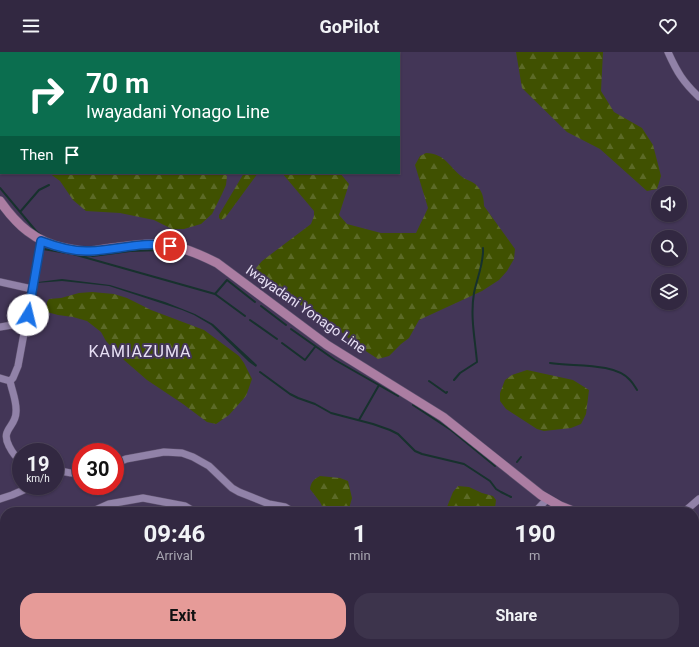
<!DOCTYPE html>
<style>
body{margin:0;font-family:Roboto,sans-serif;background:#3d344c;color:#f1f3f6;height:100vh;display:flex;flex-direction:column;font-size:15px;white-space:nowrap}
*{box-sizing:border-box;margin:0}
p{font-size:13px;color:#a8a6b1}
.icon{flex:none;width:22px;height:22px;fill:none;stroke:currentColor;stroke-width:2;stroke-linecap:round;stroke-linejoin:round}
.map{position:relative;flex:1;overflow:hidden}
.panel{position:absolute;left:0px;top:455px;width:699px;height:140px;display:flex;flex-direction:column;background:#322841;border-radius:16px 16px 0 0;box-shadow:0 1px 3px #0004,0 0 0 1px #4d445a}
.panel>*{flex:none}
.banner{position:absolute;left:0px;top:0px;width:400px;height:122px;box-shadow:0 1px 3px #0004,0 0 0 1px #4d445a;background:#0b6e4f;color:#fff;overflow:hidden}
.buttons{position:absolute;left:651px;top:134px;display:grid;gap:8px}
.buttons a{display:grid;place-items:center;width:36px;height:36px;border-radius:50%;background:#322841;box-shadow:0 1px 3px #0004,0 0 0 1px #4d445a;font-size:20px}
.speed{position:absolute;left:12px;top:391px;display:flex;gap:8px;font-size:20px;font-weight:700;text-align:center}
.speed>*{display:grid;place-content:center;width:52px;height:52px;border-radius:50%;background:#322841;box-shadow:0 1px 3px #0004,0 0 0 1px #4d445a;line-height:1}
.speed small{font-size:10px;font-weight:400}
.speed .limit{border:6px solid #d22;background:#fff;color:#111}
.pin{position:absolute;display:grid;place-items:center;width:34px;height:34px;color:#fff;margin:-17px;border:2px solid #fff;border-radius:50%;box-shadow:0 1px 4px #0007}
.me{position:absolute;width:44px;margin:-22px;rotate:9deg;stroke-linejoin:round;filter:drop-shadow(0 0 3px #0008)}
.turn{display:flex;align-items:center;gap:14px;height:84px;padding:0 20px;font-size:18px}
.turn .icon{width:52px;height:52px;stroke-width:2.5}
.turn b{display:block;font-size:28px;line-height:34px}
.then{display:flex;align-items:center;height:38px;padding:0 20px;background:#0003;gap:8px;font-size:15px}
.eta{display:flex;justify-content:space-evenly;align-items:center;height:68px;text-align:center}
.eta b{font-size:24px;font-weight:700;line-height:28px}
.primary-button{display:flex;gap:8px;margin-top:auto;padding:8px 20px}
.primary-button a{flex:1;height:46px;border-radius:16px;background:#e69b98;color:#111;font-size:16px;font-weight:700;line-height:46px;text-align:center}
.primary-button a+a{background:#3d344c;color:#f1f3f6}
header{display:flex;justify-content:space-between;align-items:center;height:52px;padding:0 20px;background:#322841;font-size:18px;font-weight:700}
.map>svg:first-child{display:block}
.forest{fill:url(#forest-firs)}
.water{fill:#17312d}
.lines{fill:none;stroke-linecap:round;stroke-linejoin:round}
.stream{stroke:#17312d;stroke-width:2}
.street-casing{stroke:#5f536f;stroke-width:8}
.secondary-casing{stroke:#5f536f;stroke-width:10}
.street{stroke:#9182a8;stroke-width:7}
.secondary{stroke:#ab7da2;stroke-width:9}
.route-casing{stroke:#114b97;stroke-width:10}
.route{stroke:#1a73e8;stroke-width:7}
.labels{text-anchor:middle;stroke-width:4;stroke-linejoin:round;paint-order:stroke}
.street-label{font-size:14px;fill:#e7dff4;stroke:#433657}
.quarter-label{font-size:16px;letter-spacing:1px;fill:#e7dff4;stroke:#433657}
</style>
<header><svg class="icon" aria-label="menu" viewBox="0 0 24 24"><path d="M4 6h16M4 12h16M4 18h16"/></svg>GoPilot<svg class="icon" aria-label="heart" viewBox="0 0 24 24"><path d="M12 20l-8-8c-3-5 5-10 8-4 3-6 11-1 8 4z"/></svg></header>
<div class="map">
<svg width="699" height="595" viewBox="0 0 699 595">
<defs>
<pattern id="forest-firs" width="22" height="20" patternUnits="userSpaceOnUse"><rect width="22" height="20" fill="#405101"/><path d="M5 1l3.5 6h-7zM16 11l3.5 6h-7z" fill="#5c6a27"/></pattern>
</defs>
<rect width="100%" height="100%" fill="#433657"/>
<!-- forest -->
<path class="forest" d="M 516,0 L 603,0 L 601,39 L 614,60 L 642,76 L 653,93 L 661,124 L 657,137 L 647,139 L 600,97 L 567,80 L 522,36 Z
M 426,101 C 445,102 448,113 461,124 C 464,127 469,128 472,130 C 481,135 484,144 484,154 L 515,197 L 514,207 L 507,219 L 499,228 L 482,239 L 419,268 L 409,286 L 401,292 L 389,304 L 378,307 L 355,292 L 338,277 L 262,228 L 258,222 L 256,216 L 262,209 L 311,172 L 314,164 L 314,159 L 282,121 L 340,121 L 349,132 L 339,163 L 347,172 L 381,181 L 416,181 L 428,156 L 415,113 L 420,104 Z
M 49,121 L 224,121 L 227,124 L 226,133 L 222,142 L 212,162 L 201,172 L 184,177 L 172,177 L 154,168 L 120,161 L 86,159 L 73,148 L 60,129 Z
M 244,121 L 258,121 L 225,166 L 221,168 L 219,166 L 219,163 Z
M 92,240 L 114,242 L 127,246 L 151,258 L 204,278 L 239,304 L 244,311 L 252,327 L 246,344 L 229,363 L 216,372 L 207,370 L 183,352 L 147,328 L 124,308 L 106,289 L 101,280 L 87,269 L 73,265 L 58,263 L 47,260 L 47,250 L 49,247 L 61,246 L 79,241 Z
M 527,318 L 573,328 L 589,338 L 586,362 L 581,372 L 571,376 L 544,379 L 537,377 L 506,357 L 500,349 L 500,341 L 505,328 L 512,323 Z
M 320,424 L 340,426 L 348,429 L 352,446 L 348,460 L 325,460 L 320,450 L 310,437 C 311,430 314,427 320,424 Z
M 458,434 L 469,435 L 482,441 L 493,444 L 496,448 L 495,456 L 492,460 L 445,460 L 453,440 Z
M 93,590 L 180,590 L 184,595 L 80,595 Z
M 257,590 L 377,590 L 374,595 L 257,595 Z
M 405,590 L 450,590 L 456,595 L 417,595 Z"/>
<!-- water -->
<path class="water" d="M 62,227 L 110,233 L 165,250 L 195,262 L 213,272 L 257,313 L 256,315 L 249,310 L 211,273 L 194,263 L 182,258 L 109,234 L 62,229 L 36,231 L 37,229 L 38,230 Z"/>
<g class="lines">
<!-- stream -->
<path class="stream" d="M 0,136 L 36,179 L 41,183
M 20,160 L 39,138 L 49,133
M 43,197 L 73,202 L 215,242 L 245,264
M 78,203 L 93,204 L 130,199 L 162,198
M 215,242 L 227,228 L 255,250
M 261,254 L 286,273
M 250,268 L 277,287
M 291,277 L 335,308 L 398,344 L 399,342
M 282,291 L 305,308 L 315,295
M 550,311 C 573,315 614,310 630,328 C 633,331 635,335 637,338
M 260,320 L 290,342 L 298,346 L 315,352 L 331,361 L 373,372 L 390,378 L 398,382 L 415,399 L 422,402 L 464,412 L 490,429 L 496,437 L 501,440 L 511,445
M 454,328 L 460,321 L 477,310 C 475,287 470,264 474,241 C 477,226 484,211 483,196
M 429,329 L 446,341 L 447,340
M 413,353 L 451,378 L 495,414
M 359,368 L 379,333
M 517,410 L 521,405
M 694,509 L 699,511
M 456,590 L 461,595"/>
<!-- street casing -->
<g class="street-casing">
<path id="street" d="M 185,0 L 186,1
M 668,0 C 677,20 683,30 699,45
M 64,1 L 69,0
M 226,1 L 227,0
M 0,18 L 1,17
M 0,230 L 32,237
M 0,275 L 12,273 L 25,275
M 0,326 L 10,329 L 13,326 L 18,314 L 41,189
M 10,329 C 12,339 17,350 16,360 C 16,375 0,377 9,394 C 12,400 15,405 21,409
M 115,412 L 126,407 L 164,400 L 182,401 L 193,405 L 209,414 L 232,436 L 239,440 L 269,452 L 285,455 L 293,460
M 55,416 C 64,421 71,422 81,421
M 55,425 L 62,420
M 0,447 L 12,443 L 33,434
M 91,460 L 109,452 L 143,446 L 185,454 L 195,460
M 535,460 L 547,447
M 684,460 L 699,447
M 0,553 L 5,553
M 599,595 L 605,590"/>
</g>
<!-- secondary casing -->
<g class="secondary-casing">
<path id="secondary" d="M 0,149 C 17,173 35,190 65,196 C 74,198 83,200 92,199 C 114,196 136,191 159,192 C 179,193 199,202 217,211 L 327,293 L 443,365 L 541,443 L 560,454 L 575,460
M 694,503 L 699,505"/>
</g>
<!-- street -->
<use href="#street" class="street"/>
<!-- secondary -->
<use href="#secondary" class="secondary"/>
</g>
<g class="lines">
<!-- route casing -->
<g class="route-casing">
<path id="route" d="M 28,263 L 41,189 C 57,195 73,200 90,199 C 118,198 142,189 170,194"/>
</g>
<!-- route -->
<use href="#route" class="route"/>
</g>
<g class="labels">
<!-- street labels -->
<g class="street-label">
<text transform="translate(306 257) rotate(35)" y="5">Iwayadani Yonago Line</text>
</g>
<!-- quarter labels -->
<g class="quarter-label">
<text x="140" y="305">KAMIAZUMA</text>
</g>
</g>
</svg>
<div class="buttons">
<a><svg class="icon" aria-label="sound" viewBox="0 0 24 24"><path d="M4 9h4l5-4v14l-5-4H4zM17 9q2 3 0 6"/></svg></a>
<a><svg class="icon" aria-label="search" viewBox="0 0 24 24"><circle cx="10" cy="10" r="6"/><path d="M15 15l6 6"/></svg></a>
<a><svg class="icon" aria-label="layers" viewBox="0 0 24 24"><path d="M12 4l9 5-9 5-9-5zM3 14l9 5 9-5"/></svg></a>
</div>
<div class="speed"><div>19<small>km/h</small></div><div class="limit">30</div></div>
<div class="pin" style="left:170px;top:194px;background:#d93025"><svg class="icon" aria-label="arrive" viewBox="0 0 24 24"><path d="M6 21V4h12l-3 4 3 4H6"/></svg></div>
<svg class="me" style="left:28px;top:263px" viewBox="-20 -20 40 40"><circle r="19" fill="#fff"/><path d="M0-13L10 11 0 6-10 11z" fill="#1a73e8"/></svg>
<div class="banner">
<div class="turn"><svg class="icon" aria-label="right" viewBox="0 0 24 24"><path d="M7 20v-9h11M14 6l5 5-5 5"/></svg><div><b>70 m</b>Iwayadani Yonago Line</div></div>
<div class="then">Then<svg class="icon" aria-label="arrive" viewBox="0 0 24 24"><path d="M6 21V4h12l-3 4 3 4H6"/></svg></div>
</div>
<section class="panel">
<div class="eta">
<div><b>09:46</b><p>Arrival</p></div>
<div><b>1</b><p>min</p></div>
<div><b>190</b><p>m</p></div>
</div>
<div class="primary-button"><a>Exit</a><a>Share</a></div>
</section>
</div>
